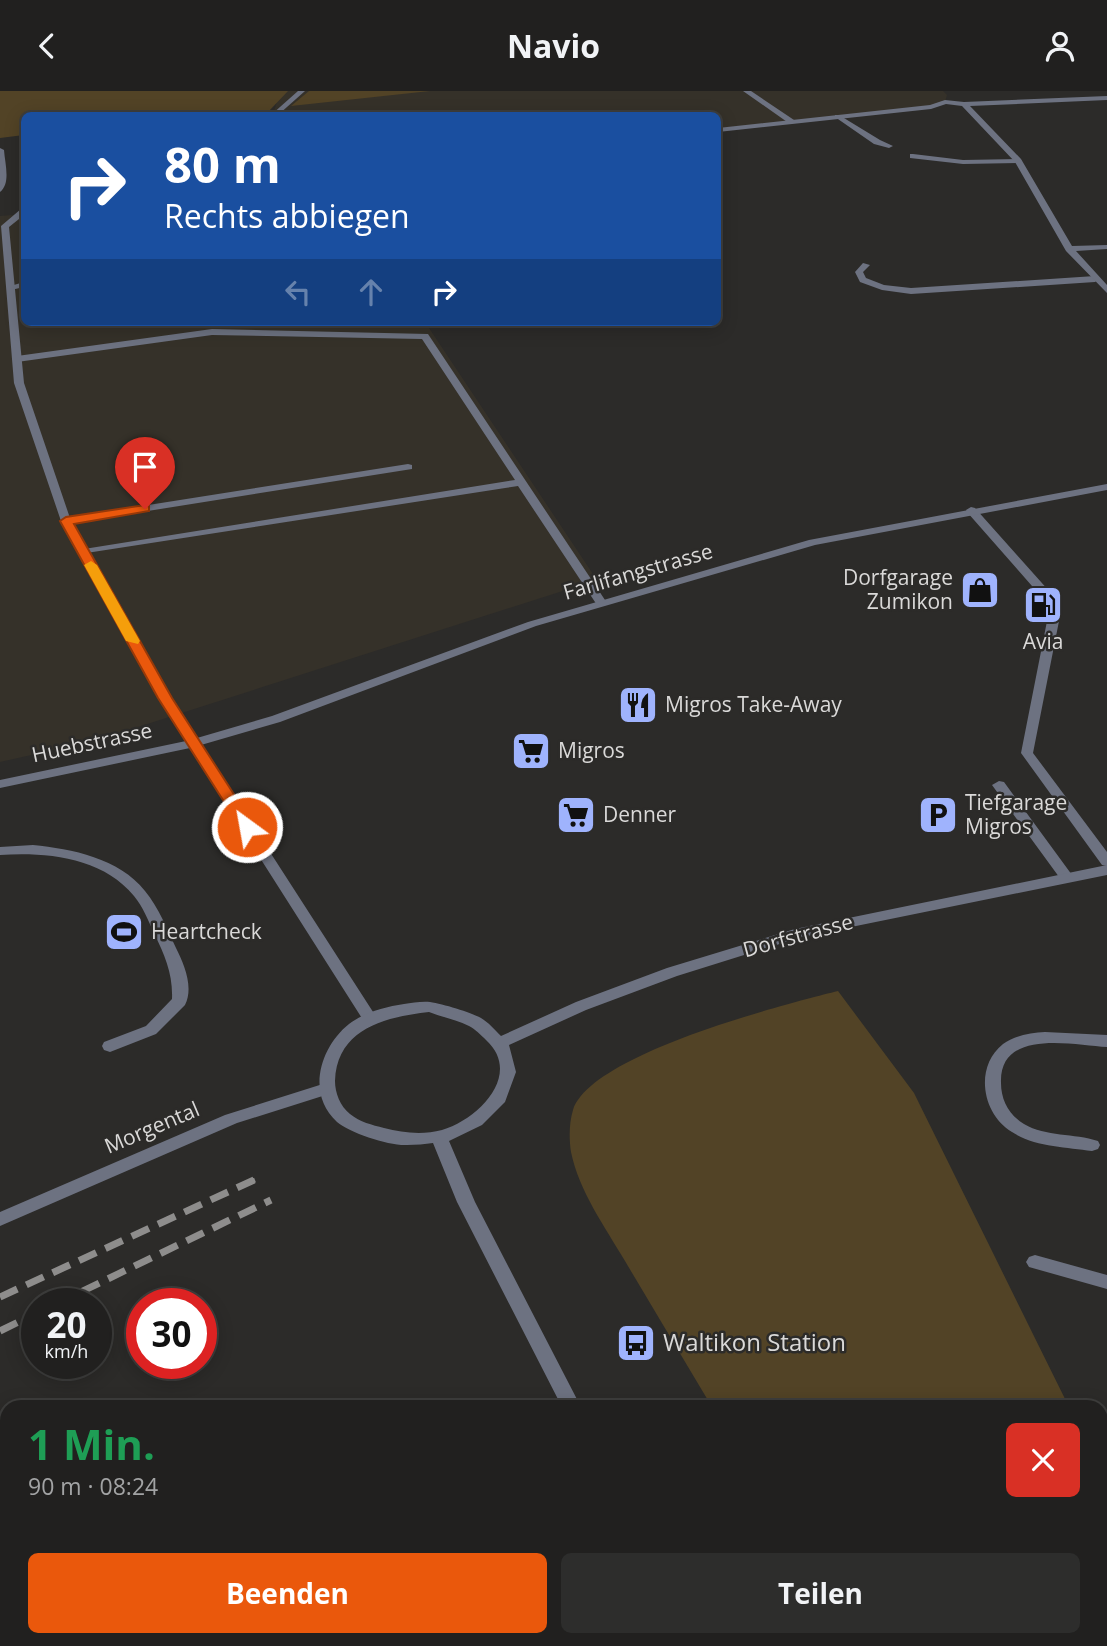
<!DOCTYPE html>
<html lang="de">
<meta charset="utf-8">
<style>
body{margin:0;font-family:"Open Sans",sans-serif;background:#2d2d2c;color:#f1f3f6;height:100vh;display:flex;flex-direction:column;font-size:26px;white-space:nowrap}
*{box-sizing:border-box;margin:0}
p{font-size:23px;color:#a2a3a4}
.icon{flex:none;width:38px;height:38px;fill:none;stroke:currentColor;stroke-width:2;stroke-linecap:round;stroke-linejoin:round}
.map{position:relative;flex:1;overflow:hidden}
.sheet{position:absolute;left:0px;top:1309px;width:1108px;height:247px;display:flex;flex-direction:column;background:#21201f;border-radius:21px 21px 0 0;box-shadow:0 4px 18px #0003,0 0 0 2px #3e3e3d}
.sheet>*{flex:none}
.hud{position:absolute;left:21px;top:21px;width:700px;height:214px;border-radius:10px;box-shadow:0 4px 18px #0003,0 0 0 2px #3e3e3d;background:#1a4fa0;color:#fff;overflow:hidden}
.speed{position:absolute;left:21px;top:1197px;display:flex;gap:14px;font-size:35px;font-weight:700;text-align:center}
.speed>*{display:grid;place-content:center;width:91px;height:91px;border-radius:50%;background:#21201f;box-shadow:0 4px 18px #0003,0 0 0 2px #3e3e3d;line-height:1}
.speed small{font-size:18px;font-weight:400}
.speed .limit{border:10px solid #d22;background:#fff;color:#111}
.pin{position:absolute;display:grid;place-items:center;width:60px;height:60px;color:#fff;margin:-72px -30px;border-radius:50% 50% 50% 0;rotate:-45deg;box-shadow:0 0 7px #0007}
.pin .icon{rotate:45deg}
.me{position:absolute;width:77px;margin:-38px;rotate:328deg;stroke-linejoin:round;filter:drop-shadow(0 0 5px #0008)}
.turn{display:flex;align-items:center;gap:24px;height:147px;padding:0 28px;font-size:32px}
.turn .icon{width:91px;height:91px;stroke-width:2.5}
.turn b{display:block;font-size:49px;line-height:60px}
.lanes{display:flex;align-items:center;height:66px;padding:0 28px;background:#0003;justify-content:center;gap:35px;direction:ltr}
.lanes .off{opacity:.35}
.round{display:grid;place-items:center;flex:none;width:74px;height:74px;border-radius:10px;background:#2d2d2c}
.summary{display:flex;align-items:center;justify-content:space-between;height:119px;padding:0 28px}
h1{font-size:42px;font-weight:700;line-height:52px;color:#1e9e55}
.primary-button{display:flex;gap:14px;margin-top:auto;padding:14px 28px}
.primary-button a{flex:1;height:80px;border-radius:10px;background:#ea580c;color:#fff;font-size:28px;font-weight:700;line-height:80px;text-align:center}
.primary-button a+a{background:#2d2d2c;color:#f1f3f6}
header{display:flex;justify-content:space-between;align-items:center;height:91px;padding:0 28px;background:#21201f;font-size:32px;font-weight:700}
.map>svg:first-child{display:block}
.built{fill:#353129}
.green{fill:#524326}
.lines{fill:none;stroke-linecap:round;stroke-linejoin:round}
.service{fill:#6d7281;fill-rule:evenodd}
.minor{fill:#6d7281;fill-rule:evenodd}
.tertiary{fill:#6d7281;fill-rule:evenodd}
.rail-far1{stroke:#8e8d8c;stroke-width:5;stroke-dasharray:15 8;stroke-linecap:butt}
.rail{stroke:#8e8d8c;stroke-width:7;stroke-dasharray:19 10;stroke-linecap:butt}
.route{fill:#ea580c;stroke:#983908;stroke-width:2}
.slow{fill:#f59e0b}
.labels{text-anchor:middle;stroke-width:5;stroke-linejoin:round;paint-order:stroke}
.street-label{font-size:21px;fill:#dad9d8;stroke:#2c2b29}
.poi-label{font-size:21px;fill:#dad9d8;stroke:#2c2b29;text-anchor:start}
.near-poi-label{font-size:24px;fill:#dad9d8;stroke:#2c2b29;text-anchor:start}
</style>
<header><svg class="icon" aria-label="back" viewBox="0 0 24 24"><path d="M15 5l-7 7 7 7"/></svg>Navio<svg class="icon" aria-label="person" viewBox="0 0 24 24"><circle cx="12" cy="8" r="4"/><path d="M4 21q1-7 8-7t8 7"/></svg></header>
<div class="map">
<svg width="1107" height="1555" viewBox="0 0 1107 1555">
<rect width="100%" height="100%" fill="#2c2b29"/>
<!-- built -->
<path class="built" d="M 280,0 L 943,0 L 947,4 L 945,11 L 931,16 L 718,39 L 718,24 L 273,24 Z
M 24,123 L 24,231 L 425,231 L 597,489 L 94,650 L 0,671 L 0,125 Z"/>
<!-- green -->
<path class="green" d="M 0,0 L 288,0 L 269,20 L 225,24 L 24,24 L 24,44 L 0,47 Z
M 309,0 L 430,0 L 291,15 Z
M 838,900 L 914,1002 L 1069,1316 L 712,1316 C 683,1267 654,1219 625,1170 C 605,1136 579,1100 571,1061 C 569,1048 569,1032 573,1019 C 591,963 782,914 838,900 Z"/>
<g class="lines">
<!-- service -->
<path class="service" d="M 298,0 L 305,0 L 278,24 L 271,24 Z
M 743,0 L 751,0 L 797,31 L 790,33 Z
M 835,24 L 839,24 L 880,49 L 893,55 L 889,57 L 874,53 L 835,26 Z
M 913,63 L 963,69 L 1018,68 L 1022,70 L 1018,72 L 963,73 L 910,67 L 910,63 Z
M 863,172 L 870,174 L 863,181 L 866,187 L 884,194 L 911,197 L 1095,185 L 1099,188 L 1095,191 L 911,203 L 882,199 L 860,191 L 855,181 Z
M 24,191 L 24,196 L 11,199 L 7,196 Z
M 212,238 L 428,243 L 607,512 L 605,514 L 597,514 L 518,395 L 80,463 L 80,459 L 84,458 L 515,389 L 422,248 L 212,244 L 17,271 L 12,268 L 17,265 Z
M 408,373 L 412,374 L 412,378 L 66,433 L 61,430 L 66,427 Z
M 971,416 L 975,417 L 1058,510 L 1060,525 L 1033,662 L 1107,761 L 1107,775 L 1102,774 L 1021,662 L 1048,525 L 1046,511 L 967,421 L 966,419 Z
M 999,690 L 1004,691 L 1072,784 L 1074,787 L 1072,790 L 1062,790 L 992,694 Z
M 33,754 C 72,758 119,767 145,800 C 159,817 167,838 176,857 C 184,873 194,896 185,914 L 156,943 L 110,961 L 104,959 L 102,955 L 104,951 L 146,935 L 172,908 C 173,883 165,865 154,842 C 148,829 143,816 134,805 C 102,766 46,761 0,764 L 0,756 Z
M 1045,941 L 1107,944 L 1107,956 C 1073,954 999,937 1001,992 C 1001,1009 1009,1024 1024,1033 C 1046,1046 1074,1042 1098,1050 L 1100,1054 L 1098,1058 L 1092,1060 C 1066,1056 1035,1056 1012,1041 C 982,1023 974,976 1003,953 C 1015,944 1031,942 1045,941 Z
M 1035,1164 L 1107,1184 L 1107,1198 L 1029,1176 L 1026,1171 L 1029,1166 Z"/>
<!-- minor -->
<path class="minor" d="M 1107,5 L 1107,9 L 970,15 L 1021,68 L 1072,155 L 1107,154 L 1107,158 L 1076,160 L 1107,194 L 1107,202 L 1066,160 L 1015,71 L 962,15 L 946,13 L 931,18 L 718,41 L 718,37 L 930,14 L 945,9 L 964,11 Z
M 0,57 L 4,59 C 5,73 11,92 0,101 Z
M 21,118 L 24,118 L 24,124 L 9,136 L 24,292 L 71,430 L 171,607 L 197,647 L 272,625 L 528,531 L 809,449 L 1107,393 L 1107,399 L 815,454 L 536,535 L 280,631 L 201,654 L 375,924 L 378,928 L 375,932 L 365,932 L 190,657 L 0,697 L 0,689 L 186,650 L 159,607 L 61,430 L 14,292 L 1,135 Z
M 326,992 L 332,994 L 334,998 L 332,1002 L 237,1032 L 0,1135 L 0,1121 L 225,1024 Z"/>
<!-- tertiary -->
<path class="tertiary" d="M 1107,774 L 1107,784 L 802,846 L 677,885 L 586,919 L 509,954 L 516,981 L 505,1011 L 482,1034 L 449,1050 L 475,1111 L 581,1316 L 562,1316 L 457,1111 L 433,1052 C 425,1053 416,1054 407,1054 C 389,1055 350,1042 337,1031 C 306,1003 320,956 349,933 C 365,921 385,916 404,913 C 412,912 422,910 430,911 C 443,913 470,921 481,927 C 488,931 495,939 501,945 L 576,911 L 667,877 L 795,838 ZM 429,921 C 442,926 457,929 469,935 C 475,938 481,944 486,949 C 523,983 479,1028 442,1039 C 423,1044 403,1042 384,1037 C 372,1034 360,1031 350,1023 C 340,1015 335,1002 335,990 C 337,937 386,926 429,921 Z
M 687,1549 L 708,1549 L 711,1555 L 689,1555 Z"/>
<!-- rail-far1 -->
<path class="rail-far1" d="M 250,1091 L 255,1089"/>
<!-- rail -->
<path class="rail" d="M 0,1206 L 254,1089
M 56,1213 L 271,1109
M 0,1240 L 37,1222"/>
</g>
<!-- route -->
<path class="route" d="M 145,414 L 149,415 L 149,420 L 74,433 L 172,607 L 255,736 L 253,739 L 242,739 L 158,607 L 60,430 L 66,426 Z"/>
<!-- slow -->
<path class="slow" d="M 91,470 L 97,474 L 140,550 L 138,553 L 126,550 L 84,474 Z"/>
<!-- icons -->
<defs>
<g id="shop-square" transform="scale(2.0125)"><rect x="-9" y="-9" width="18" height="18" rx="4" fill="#9fb3fd" stroke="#2c2b29"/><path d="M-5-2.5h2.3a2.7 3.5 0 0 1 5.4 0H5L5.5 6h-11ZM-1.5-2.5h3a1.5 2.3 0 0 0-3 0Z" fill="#111"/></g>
<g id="fuel-square" transform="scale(2.0125)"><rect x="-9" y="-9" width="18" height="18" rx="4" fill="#9fb3fd" stroke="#2c2b29"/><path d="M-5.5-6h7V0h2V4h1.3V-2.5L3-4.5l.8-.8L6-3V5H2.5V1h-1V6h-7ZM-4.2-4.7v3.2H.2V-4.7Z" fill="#111"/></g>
<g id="restaurant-square" transform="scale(2.0125)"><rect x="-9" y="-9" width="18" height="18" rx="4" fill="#9fb3fd" stroke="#2c2b29"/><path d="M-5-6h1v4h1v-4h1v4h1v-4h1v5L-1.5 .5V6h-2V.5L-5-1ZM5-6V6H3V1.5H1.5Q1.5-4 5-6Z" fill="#111"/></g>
<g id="supermarket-square" transform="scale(2.0125)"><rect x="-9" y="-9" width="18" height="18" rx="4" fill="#9fb3fd" stroke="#2c2b29"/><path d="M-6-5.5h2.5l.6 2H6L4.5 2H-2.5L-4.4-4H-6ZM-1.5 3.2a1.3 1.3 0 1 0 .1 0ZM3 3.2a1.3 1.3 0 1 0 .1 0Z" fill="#111"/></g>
<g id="parking-square" transform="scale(2.0125)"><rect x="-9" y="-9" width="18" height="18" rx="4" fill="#9fb3fd" stroke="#2c2b29"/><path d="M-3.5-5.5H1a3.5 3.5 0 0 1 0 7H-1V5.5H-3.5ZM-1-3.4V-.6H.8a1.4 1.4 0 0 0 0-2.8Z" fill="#111"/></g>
<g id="stadium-square" transform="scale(2.0125)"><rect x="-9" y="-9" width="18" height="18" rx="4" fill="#9fb3fd" stroke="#2c2b29"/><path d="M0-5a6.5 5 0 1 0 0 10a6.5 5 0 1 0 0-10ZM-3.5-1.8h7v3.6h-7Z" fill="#111"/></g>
<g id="bus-square" transform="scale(2.0125)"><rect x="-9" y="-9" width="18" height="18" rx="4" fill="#9fb3fd" stroke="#2c2b29"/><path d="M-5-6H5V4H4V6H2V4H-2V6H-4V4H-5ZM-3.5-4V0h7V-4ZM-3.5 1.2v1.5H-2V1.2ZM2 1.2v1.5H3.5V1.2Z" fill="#111"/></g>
</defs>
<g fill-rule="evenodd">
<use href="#shop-square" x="980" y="499"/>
<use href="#fuel-square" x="1043" y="514"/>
<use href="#restaurant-square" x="638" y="614"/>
<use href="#supermarket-square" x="531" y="660"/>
<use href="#supermarket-square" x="576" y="724"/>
<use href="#parking-square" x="938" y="724"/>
<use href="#stadium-square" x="124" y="841"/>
<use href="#bus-square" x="636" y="1252"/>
</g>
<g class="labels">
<!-- street labels -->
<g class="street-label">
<text transform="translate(638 481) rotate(-16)" y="7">Farlifangstrasse</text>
<text transform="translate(92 652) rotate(-12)" y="7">Huebstrasse</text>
<text transform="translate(798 845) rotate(-15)" y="7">Dorfstrasse</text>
<text transform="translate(152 1037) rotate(-23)" y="7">Morgental</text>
</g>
<!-- poi labels -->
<g class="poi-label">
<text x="953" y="494" text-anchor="end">Dorfgarage<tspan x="953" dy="24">Zumikon</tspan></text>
<text x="1043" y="558" text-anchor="middle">Avia</text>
<text x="665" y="621">Migros Take-Away</text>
<text x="558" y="667">Migros</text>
<text x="965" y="719">Tiefgarage<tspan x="965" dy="24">Migros</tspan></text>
<text x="603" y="731">Denner</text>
<text x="151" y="848">Heartcheck</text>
</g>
<!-- near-poi labels -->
<g class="near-poi-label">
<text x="663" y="1260">Waltikon Station</text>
</g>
</g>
</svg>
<div class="speed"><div>20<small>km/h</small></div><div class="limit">30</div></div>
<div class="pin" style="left:145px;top:418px;background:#d93025"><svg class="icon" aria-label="arrive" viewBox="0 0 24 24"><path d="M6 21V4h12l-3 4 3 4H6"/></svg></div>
<svg class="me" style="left:247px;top:736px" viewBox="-20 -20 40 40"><circle r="17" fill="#ea580c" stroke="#fff" stroke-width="3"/><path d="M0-11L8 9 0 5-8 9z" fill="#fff"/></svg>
<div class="hud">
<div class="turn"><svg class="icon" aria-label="right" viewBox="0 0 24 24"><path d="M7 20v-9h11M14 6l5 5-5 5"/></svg><div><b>80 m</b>Rechts abbiegen</div></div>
<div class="lanes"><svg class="icon off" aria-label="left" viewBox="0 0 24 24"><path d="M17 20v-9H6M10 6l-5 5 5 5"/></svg><svg class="icon off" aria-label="ahead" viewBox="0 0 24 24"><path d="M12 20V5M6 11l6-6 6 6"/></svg><svg class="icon" aria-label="right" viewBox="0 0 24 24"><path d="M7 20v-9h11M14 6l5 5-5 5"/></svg></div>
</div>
<section class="sheet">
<div class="summary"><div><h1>1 Min.</h1><p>90 m · 08:24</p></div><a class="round" style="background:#d93025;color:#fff"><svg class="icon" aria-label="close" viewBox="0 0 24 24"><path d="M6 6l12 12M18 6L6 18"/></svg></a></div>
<div class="primary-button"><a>Beenden</a><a>Teilen</a></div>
</section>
</div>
